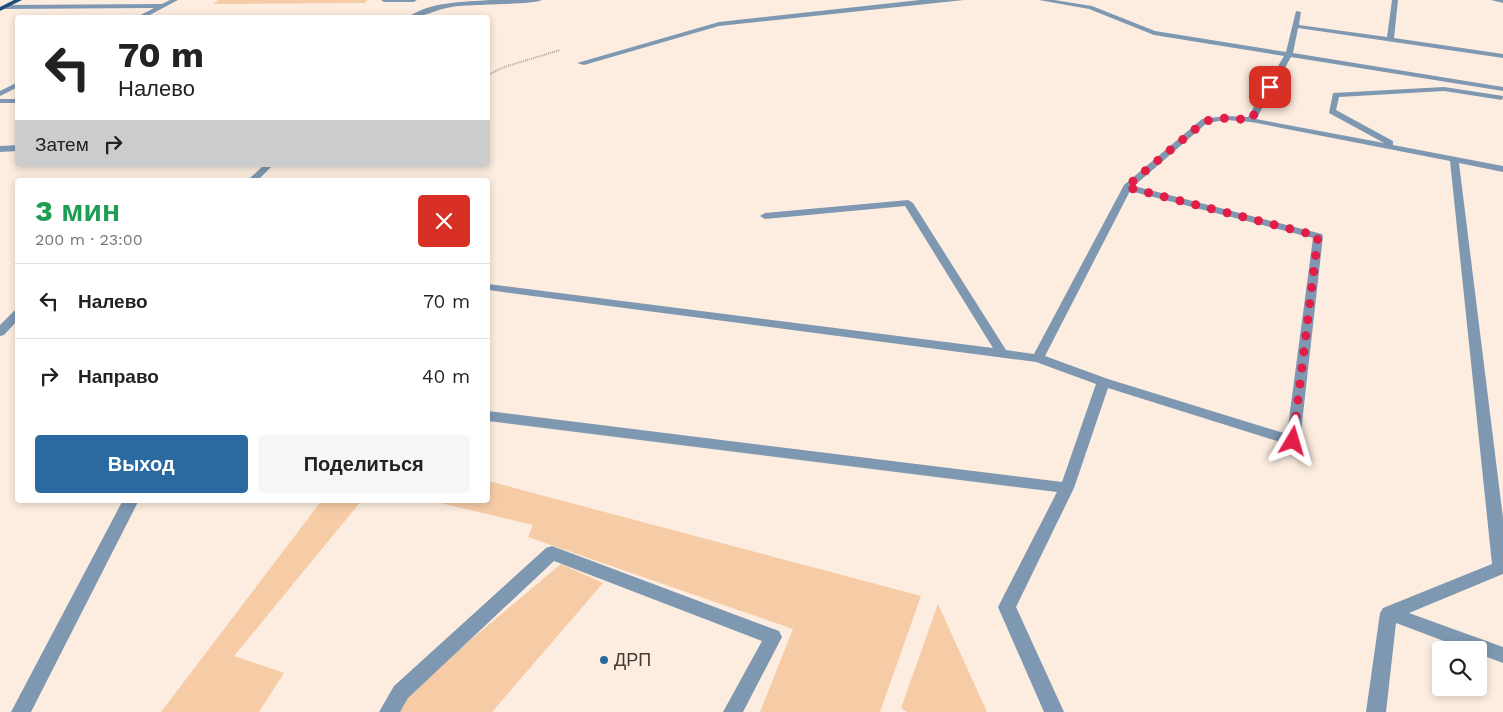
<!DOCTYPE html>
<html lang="ru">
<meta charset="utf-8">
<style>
body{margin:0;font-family:"Work Sans",sans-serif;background:#f6f6f6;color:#222;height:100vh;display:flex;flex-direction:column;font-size:19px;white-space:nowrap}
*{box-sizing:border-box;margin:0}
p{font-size:16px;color:#767676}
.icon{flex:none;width:28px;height:28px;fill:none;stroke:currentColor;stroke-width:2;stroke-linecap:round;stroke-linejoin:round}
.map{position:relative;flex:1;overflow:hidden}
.drawer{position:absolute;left:15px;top:178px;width:475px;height:325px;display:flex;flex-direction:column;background:#fff;border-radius:5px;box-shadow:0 2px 8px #0003}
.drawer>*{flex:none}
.banner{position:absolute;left:15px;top:15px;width:475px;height:152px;border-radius:5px;box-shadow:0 2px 8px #0003;background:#fff;color:#222;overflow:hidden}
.controls{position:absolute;left:1432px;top:641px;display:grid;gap:10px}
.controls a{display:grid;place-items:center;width:55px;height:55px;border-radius:5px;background:#fff;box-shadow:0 2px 8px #0003;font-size:25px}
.pin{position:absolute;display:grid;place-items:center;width:42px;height:42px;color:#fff;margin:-21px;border-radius:10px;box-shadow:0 2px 8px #0006}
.me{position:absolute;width:55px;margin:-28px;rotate:7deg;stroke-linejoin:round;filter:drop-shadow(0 0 4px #0008)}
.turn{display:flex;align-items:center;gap:18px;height:105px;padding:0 20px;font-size:22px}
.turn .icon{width:65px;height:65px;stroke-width:2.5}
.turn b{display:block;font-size:35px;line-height:42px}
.then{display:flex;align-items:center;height:48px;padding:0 20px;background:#0003;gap:10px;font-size:19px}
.round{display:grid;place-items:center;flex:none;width:52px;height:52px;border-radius:5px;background:#f6f6f6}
.head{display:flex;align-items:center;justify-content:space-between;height:85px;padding:0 20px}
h1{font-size:30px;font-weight:700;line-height:38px;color:#1e9e55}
.primary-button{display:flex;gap:10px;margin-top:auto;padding:10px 20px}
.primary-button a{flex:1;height:58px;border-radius:5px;background:#2b6aa0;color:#fff;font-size:20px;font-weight:700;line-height:58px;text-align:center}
.primary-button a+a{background:#f6f6f6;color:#222}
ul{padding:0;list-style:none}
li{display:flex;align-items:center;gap:15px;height:75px;padding:0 20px;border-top:1px solid #e0e0e0}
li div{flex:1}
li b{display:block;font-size:19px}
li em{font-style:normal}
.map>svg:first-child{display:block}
.green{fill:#f6cca7}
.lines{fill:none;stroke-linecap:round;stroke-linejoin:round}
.path{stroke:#b3a69c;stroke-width:2;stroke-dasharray:1 1;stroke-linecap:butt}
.minor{fill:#7e98b1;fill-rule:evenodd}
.major{fill:#1d4e78;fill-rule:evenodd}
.route{stroke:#e11d48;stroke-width:9;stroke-dasharray:0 16.2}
.poi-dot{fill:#2b6aa0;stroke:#fdede0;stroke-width:2}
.labels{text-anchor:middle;stroke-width:4;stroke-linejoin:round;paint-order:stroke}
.near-poi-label{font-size:18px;fill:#423a34;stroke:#fdede0;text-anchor:start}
</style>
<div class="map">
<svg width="1503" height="712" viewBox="0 0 1503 712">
<rect width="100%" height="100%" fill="#fdede0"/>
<!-- green -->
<path class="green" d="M 218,0 L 367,0 L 365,3 L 213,4 Z
M 488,481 L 921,596 L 880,712 L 760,712 L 793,629 L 528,537 L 533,525 L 428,500 L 488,500 Z
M 322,500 L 362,500 L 234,656 L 284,673 L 259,712 L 161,712 Z
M 561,564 L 603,583 L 492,712 L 399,712 L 411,690 Z
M 938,604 L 987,712 L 907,712 L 901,708 Z"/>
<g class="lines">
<!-- path -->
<path class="path" d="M 488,75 L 504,67 L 560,50"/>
<!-- minor -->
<path class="minor" d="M 170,0 L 178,0 L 144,18 L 135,18 L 154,8 L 5,9 L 2,7 L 5,5 L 162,4 Z
M 381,0 L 417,0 L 414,2 L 384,2 Z
M 491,0 L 542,0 C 532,5 470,4 452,7 C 437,9 422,18 407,18 C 430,1 464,2 491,0 Z
M 920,0 L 964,0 L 719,26 L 584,65 L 577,63 L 719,22 Z
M 1039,0 L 1054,0 L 1092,6 L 1155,31 L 1286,52 L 1296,11 L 1301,12 L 1299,25 L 1387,37 L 1392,0 L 1398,0 L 1394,38 L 1503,54 L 1503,58 L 1298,28 L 1293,53 L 1503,87 L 1503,91 L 1291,57 L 1256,119 L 1384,143 L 1329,113 L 1333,93 L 1444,87 L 1503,96 L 1502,100 L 1444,91 L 1339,97 L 1336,110 L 1393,141 L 1393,145 L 1503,166 L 1503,172 L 1459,163 L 1503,518 L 1503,574 L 1409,613 L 1503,647 L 1503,663 L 1479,654 L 1479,650 L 1468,650 L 1396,623 L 1386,712 L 1366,712 L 1380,613 L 1383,608 L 1492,564 L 1450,161 L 1251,122 L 1226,120 L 1207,123 L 1134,186 L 1322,234 L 1323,236 L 1300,441 L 1298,445 L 1293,446 L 1108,388 L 1074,488 L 1016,607 L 1064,712 L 1044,712 L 998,607 L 1057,492 L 488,421 L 488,411 L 1062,482 L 1096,384 L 1036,362 L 488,290 L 488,284 L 993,348 L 905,206 L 765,219 L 760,216 L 765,213 L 908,200 L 913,203 L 1006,350 L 1034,354 L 1124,185 L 1202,119 L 1226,116 L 1248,117 L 1284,56 L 1154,35 L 1089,9 ZM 1130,191 L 1313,238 L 1287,434 L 1108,379 L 1045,356 Z
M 1491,0 L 1503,0 L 1503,3 Z
M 18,82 L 18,87 L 0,96 L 0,91 Z
M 0,99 L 18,99 L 18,103 L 0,103 Z
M 18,145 L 18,151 L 0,152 L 0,146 Z
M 264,165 L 273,165 L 258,180 L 248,180 Z
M 18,310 L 18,320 L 4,335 L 0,336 L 0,325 L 14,311 Z
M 123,500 L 139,500 L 31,712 L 11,712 Z
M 552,546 L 779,631 L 782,637 L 743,712 L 723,712 L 762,641 L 554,561 L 408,698 L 400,712 L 379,712 L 394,686 L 546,548 Z"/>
<!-- major -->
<path class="major" d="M 14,0 L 22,0 L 0,11 L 0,7 Z"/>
</g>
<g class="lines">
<!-- route -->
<path class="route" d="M 1270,87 L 1251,120 L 1226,118 L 1205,121 L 1126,187 L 1318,236 L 1293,441"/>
</g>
<!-- markers -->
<circle class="poi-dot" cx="604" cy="660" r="5"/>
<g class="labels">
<!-- near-poi labels -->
<g class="near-poi-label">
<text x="614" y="666">ДРП</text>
</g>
</g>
</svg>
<div class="controls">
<a><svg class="icon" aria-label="search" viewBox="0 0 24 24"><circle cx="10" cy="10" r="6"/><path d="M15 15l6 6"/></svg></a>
</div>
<div class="pin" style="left:1270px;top:87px;background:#d93025"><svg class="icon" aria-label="arrive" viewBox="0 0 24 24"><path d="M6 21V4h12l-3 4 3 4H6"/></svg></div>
<svg class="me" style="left:1293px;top:441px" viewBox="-20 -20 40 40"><path d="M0-17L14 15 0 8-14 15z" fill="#e11d48" stroke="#fff" stroke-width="4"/></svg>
<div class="banner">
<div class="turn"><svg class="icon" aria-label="left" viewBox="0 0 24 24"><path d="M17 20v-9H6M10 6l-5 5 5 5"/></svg><div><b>70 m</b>Налево</div></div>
<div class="then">Затем<svg class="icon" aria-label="right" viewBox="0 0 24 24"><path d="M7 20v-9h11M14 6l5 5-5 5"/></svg></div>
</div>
<section class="drawer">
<div class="head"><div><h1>3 мин</h1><p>200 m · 23:00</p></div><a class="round" style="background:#d93025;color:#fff"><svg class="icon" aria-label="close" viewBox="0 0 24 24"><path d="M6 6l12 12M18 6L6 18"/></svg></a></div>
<ul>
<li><svg class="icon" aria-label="left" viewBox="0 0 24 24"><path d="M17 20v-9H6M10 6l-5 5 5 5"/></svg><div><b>Налево</b></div><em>70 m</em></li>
<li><svg class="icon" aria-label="right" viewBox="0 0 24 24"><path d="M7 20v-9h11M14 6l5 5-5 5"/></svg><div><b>Направо</b></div><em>40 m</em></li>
</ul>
<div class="primary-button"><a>Выход</a><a>Поделиться</a></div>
</section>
</div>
